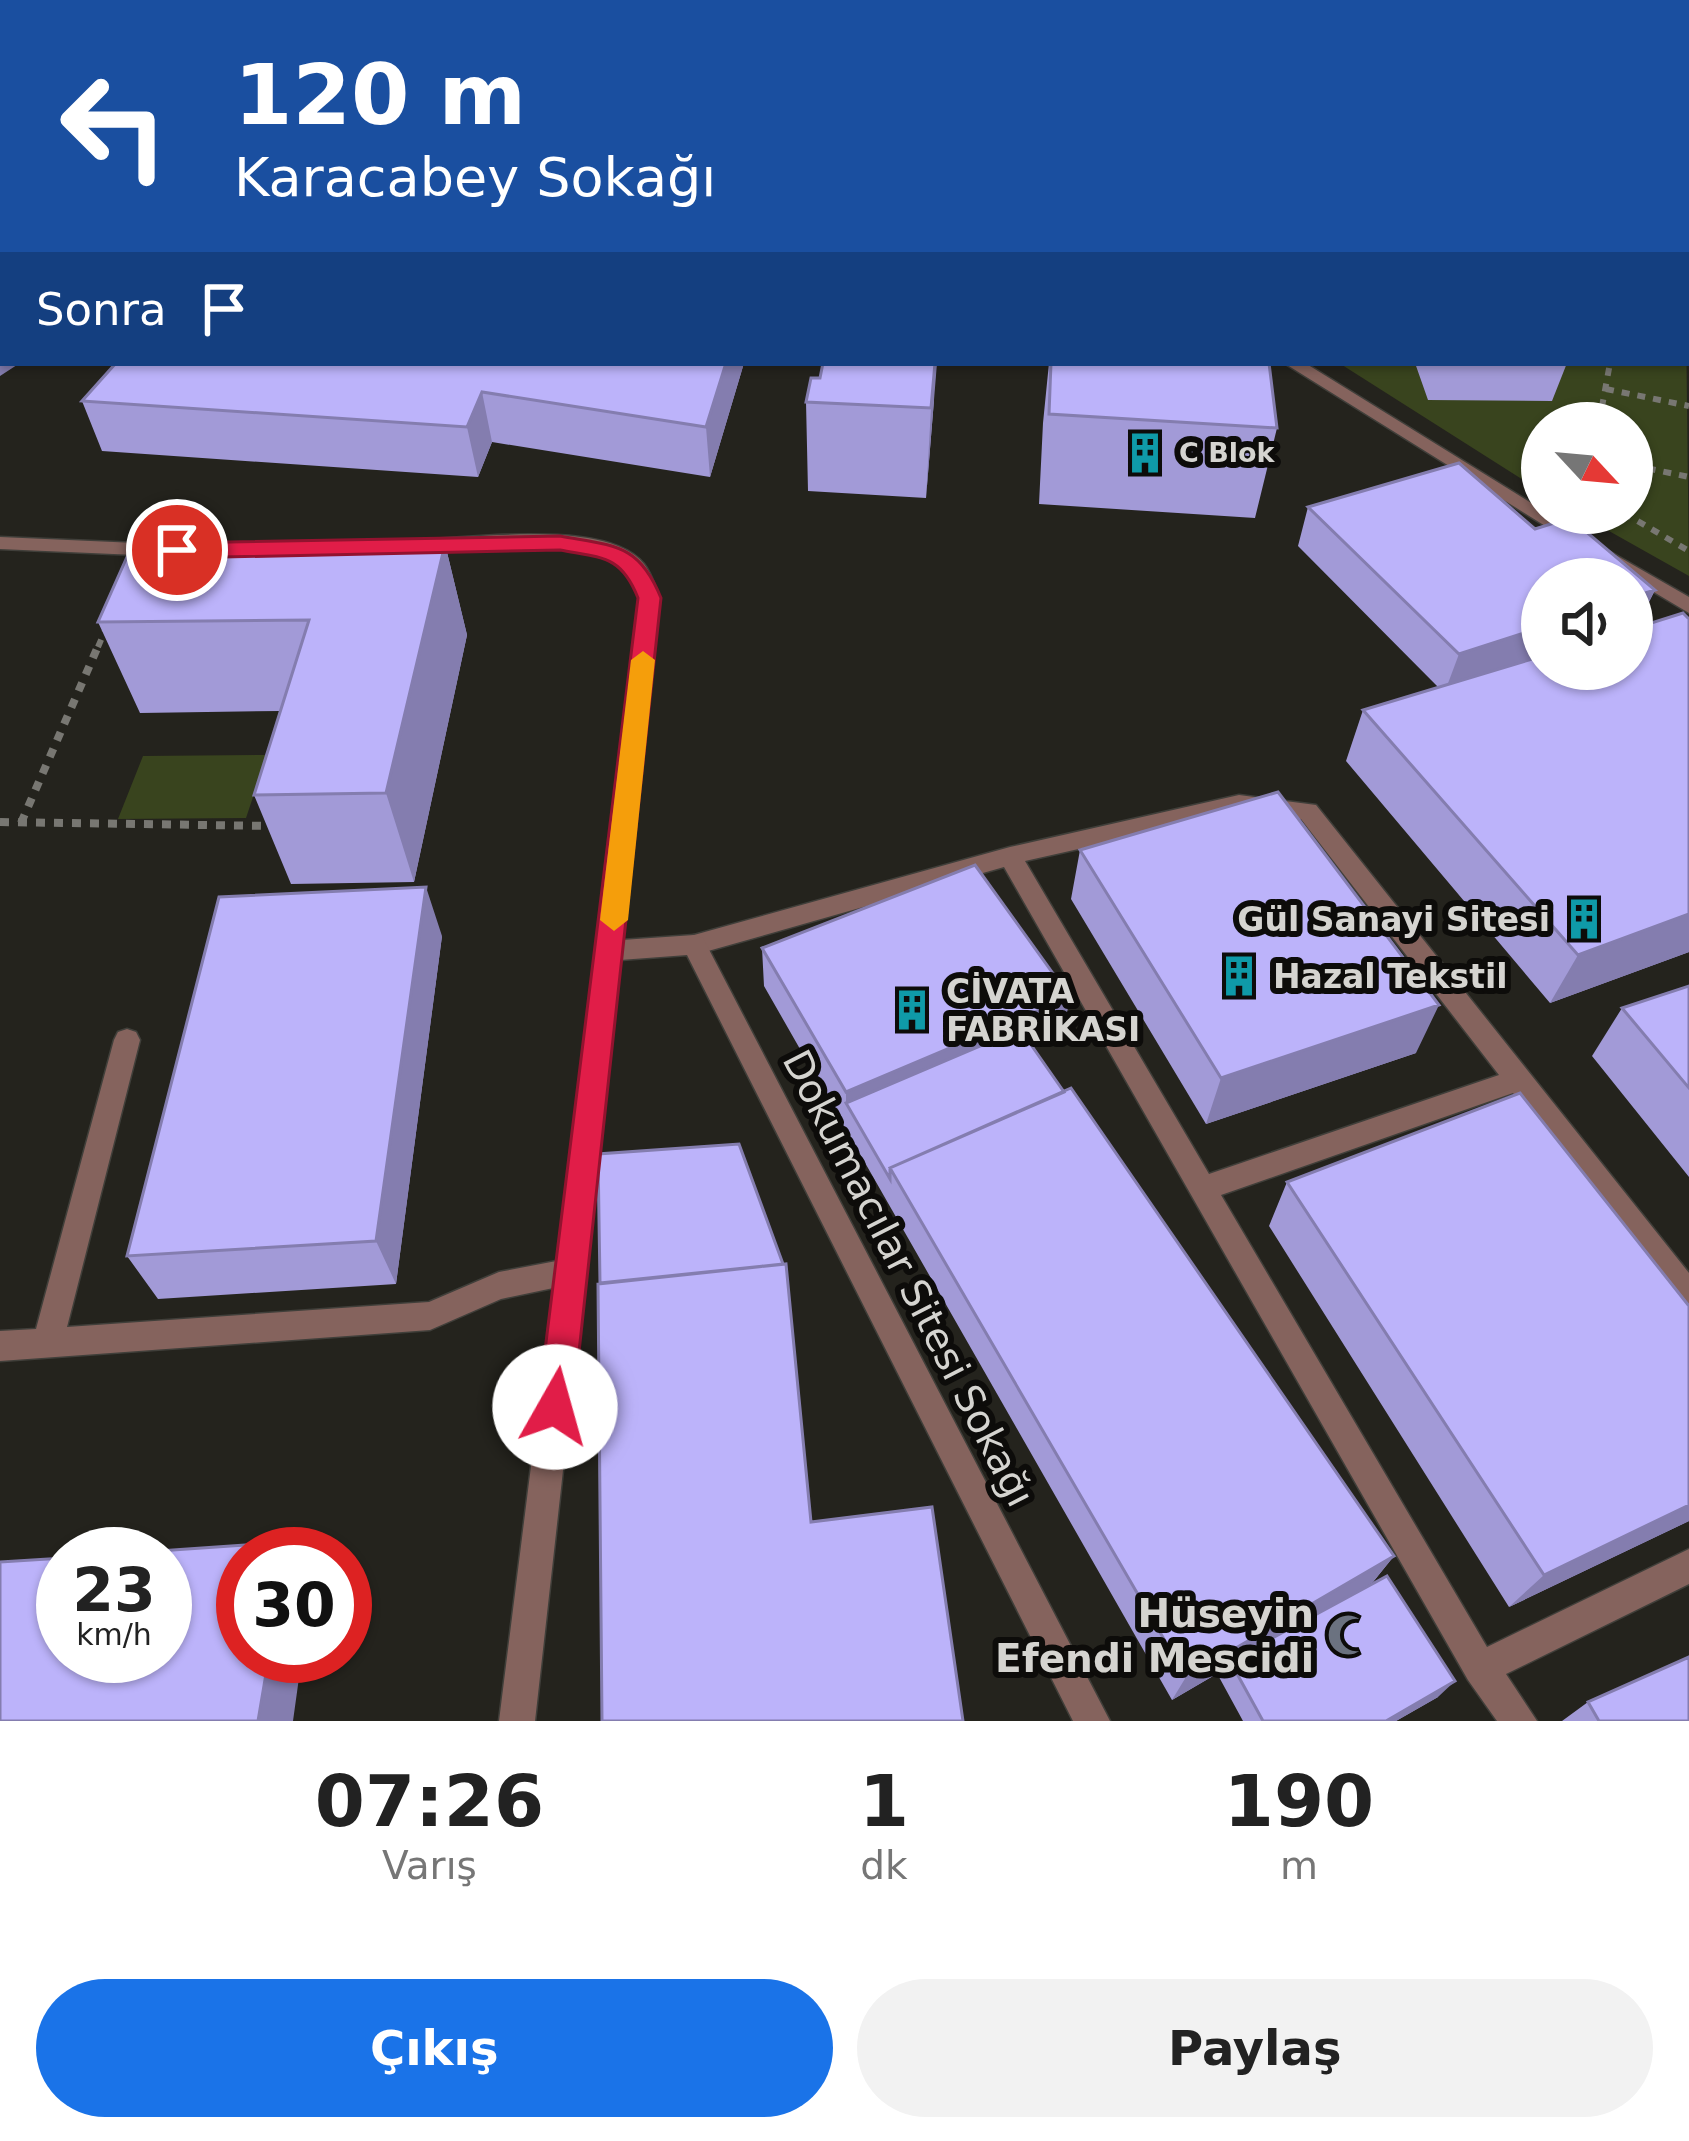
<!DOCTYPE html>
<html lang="tr">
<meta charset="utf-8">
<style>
body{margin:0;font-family:"DejaVu Sans",sans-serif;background:#f2f2f2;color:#222;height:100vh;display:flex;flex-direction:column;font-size:45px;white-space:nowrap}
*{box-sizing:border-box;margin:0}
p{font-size:39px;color:#767676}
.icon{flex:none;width:66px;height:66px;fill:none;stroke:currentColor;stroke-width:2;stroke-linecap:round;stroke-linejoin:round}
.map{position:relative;height:1721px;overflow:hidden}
.sheet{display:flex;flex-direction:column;background:#fff;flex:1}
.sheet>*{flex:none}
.top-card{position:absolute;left:0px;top:0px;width:1689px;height:366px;box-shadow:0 3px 9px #0004;background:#1a4fa0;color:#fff;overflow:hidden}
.needle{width:78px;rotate:116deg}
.tools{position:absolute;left:1521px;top:402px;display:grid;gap:24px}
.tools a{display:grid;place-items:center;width:132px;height:132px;border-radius:50%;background:#fff;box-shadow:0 3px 9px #0004;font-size:60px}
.speed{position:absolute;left:36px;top:1527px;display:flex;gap:24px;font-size:60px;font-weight:700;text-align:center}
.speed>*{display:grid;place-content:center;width:156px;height:156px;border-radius:50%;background:#fff;box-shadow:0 3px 9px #0004;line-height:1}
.speed small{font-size:30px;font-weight:400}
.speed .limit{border:18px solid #d22;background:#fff;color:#111}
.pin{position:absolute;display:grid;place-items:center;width:102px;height:102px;color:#fff;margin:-51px;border:6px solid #fff;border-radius:50%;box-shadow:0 3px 12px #0007}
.me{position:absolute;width:132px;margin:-66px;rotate:7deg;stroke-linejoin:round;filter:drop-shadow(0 0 9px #0008)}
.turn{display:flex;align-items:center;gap:42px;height:252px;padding:0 36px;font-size:54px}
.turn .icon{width:156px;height:156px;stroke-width:2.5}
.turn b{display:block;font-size:84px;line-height:102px}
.then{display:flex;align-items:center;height:114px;padding:0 36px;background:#0003;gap:24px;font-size:45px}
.eta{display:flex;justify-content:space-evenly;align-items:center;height:204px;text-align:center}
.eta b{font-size:72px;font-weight:800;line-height:84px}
.action{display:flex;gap:24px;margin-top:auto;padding:24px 36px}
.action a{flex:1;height:138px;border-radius:72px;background:#1a73e8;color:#fff;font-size:48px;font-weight:800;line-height:138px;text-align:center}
.action a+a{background:#f2f2f2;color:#222}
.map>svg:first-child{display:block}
.green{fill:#39441e}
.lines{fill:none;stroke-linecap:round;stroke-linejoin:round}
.lane-casing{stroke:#403f3a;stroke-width:3}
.street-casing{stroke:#403f3a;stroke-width:3}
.secondary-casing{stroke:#403f3a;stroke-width:3}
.path-far2{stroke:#787772;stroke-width:4.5;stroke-dasharray:6 6;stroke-linecap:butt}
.path-far1{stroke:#787772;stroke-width:6;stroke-dasharray:8 8;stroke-linecap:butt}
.path{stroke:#787772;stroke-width:8;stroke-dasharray:9 9;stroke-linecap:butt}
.lane{fill:#85635d;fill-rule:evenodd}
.street{fill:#85635d;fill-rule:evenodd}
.secondary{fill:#bd877f;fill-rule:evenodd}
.wall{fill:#a29ad7}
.shaded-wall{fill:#847daf}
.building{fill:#bcb3fa;stroke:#847daf;stroke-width:3}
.route{fill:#e11d48;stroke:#92132f;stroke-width:3}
.slow{fill:#f59e0b}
.labels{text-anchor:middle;stroke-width:12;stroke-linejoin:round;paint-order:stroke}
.far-poi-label{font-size:27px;font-weight:bold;fill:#d5d4d0;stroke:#0d0c0a;text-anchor:start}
.poi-label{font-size:33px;font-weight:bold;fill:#d5d4d0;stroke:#0d0c0a;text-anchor:start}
.near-street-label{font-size:39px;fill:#d5d4d0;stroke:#0d0c0a}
.near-poi-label{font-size:39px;font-weight:bold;fill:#d5d4d0;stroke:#0d0c0a;text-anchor:end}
</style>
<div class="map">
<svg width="1689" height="1721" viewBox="0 0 1689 1721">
<rect width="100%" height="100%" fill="#24231d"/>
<!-- green -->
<path class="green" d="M 1686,317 L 1689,576 L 1577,513 L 1632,513 L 1632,423 L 1542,423 L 1542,492 L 1339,363 L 1686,363 Z
M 267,755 L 246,818 L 118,819 L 143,756 Z"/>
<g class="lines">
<!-- lane casing -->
<g class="lane-casing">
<path id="lane" d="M 1689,51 L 1689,73 L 1686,74 L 1686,52 Z
M 1686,234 L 1689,235 L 1689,245 L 1686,244 Z
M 1239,795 L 1316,805 L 1689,1273 L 1689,1310 L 1678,1306 L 1513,1093 L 1221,1195 L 1487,1647 L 1689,1549 L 1689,1584 L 1506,1674 L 1537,1721 L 1497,1721 L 1468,1680 L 1004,867 L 694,955 L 685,952 L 681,945 L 685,938 L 694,935 L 1010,847 ZM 1239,813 L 1301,819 L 1499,1075 L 1209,1174 L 1025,861 Z
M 127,1029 L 136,1032 L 140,1040 L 67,1327 L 429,1302 L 499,1272 L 572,1258 L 582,1262 L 587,1272 L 582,1282 L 501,1299 L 430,1330 L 0,1361 L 0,1331 L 36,1329 L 114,1040 L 118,1032 Z"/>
</g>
<!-- street casing -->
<g class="street-casing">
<path id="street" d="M 1284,363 L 1305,363 L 1588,538 L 1585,542 L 1571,542 Z
M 497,535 C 537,534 617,530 644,564 C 652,574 655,587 660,599 L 622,940 L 694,935 L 703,938 L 1110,1721 L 1073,1721 L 687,955 L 620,960 L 535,1721 L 499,1721 L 640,599 L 626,568 C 568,530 482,549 416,552 L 406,546 L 416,540 Z
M 0,537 L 159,544 L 169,550 L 159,556 L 0,549 Z
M 1607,550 L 1689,597 L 1689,613 L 1600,560 L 1597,556 Z"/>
</g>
<!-- secondary casing -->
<g class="secondary-casing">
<path id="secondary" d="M 529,0 L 544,0 L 528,3 Z
M 1686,267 L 1689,268 L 1689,278 L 1686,277 Z
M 1686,298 L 1689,298 L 1689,308 L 1686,308 Z"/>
</g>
<!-- path-far2 -->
<path class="path-far2" d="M 603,3 L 607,0"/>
<!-- path-far1 -->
<path class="path-far1" d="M 1606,389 L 1689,406
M 1599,423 L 1610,363
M 1632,465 L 1689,477
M 1624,513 L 1689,551
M 98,647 L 107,626"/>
<!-- path -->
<path class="path" d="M 0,822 L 275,826
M 21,823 L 99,644"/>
<!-- lane -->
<use href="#lane" class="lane"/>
<!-- street -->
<use href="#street" class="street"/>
<!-- secondary -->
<use href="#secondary" class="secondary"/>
</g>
<!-- wall -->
<path class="wall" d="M 0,0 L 3,3 L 3,159 L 0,158 Z
M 823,0 L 1102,0 L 1100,3 L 823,3 Z
M 744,363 L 710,477 L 492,442 L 478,477 L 102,451 L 82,401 Z
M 1049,363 L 1269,363 L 1277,428 L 1255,518 L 1039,504 L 1043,423 Z
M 1415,363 L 1567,363 L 1552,401 L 1428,400 Z
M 934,400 L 926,498 L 808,491 L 806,402 Z
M 1308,507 L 1535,529 L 1655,590 L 1636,628 L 1689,619 L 1689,952 L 1550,1003 L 1346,761 L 1363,710 L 1438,687 L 1298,546 Z
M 445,544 L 467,635 L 414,882 L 291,884 L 254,795 L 280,711 L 140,713 L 98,622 Z
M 1080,850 L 1416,1053 L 1206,1124 L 1071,899 Z
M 442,936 L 396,1284 L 158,1299 L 127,1256 Z
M 762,948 L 1063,1034 L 1033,1047 L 1394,1556 L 1373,1582 L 1341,1601 L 1438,1697 L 1396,1721 L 1243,1721 L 1219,1677 L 1225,1669 L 1172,1700 L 764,986 Z
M 1689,986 L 1689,1177 L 1592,1056 L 1622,1008 Z
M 1287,1182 L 1689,1521 L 1509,1607 L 1269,1226 Z
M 1588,1702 L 1689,1721 L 1562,1721 Z"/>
<!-- shaded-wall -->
<path class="shaded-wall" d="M 1080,0 L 1102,0 L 1100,3 L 1080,3 Z
M 1309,0 L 1331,0 L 1329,3 L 1307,3 Z
M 3,325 L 3,363 L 20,363 L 0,376 L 0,327 Z
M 726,363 L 744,363 L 710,477 L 706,427 Z
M 934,363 L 937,363 L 926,498 L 931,408 Z
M 482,392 L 492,442 L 478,477 L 467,427 Z
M 445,544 L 467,635 L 414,882 L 386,793 Z
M 1655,590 L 1635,629 L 1632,630 L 1632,597 Z
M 1542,627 L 1542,661 L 1444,694 L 1459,654 Z
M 426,887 L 442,936 L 396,1284 L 376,1241 Z
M 1689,914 L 1689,952 L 1550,1003 L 1578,955 Z
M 1070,997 L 1063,1034 L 857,1123 L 846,1103 L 846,1092 Z
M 1439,1005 L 1416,1053 L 1206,1124 L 1221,1078 Z
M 1689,1505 L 1689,1521 L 1509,1607 L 1544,1575 Z
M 287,1542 L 297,1554 L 285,1554 Z
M 1394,1556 L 1373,1582 L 1232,1665 L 1230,1661 L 1225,1669 L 1172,1700 L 1186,1677 Z
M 269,1656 L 302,1656 L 293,1721 L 258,1721 Z
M 1455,1681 L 1438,1697 L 1396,1721 L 1386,1721 Z"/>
<!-- building -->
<path class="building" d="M 0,0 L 418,0 L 429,3 L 3,3 L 3,119 L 0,118 Z
M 668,0 L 707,0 L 707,3 L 667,3 Z
M 1205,0 L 1309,0 L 1307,3 L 1203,3 Z
M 1573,0 L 1666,0 L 1666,3 L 1572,3 Z
M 0,236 L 3,236 L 3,271 L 0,273 Z
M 0,281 L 3,282 L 3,325 L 0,327 Z
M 116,363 L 726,363 L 706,427 L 482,392 L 467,427 L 82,401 Z
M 823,363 L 935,363 L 931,408 L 806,402 L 811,378 L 820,378 Z
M 1051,363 L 1269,363 L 1277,428 L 1049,414 Z
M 1459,463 L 1535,529 L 1570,518 L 1655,590 L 1632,597 L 1632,579 L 1542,579 L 1542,627 L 1459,654 L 1308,507 Z
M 445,544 L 386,793 L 254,795 L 309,620 L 98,622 L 131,548 Z
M 1683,613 L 1689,619 L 1689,914 L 1578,955 L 1363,710 L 1542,656 L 1542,669 L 1632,669 L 1632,629 Z
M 1278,792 L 1439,1005 L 1221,1078 L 1080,850 Z
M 975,865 L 1070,997 L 846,1092 L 762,948 Z
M 426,887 L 376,1241 L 127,1256 L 219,897 Z
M 1689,986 L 1689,1088 L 1622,1008 Z
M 1020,1029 L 1064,1092 L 890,1168 L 890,1179 L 846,1103 Z
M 1071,1088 L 1394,1556 L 1186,1677 L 890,1168 Z
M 1520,1093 L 1689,1306 L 1689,1505 L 1544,1575 L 1287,1182 Z
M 739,1144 L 783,1264 L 600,1283 L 598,1154 Z
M 786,1264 L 811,1522 L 932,1507 L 963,1721 L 602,1721 L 598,1284 Z
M 287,1542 L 285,1554 L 243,1554 L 243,1656 L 269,1656 L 258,1721 L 0,1721 L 0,1562 L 63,1558 L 63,1656 L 165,1656 L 165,1554 L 115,1554 Z
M 1387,1576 L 1455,1681 L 1386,1721 L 1263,1721 L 1230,1661 Z
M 1689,1657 L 1689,1721 L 1599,1721 L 1588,1702 Z"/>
<!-- route -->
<path class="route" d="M 560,536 C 614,546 639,543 661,598 L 573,1407 L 568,1419 L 555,1424 L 543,1419 L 538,1407 L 638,598 C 621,555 602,558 560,550 L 177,558 L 166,550 L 177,543 Z"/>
<!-- slow -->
<path class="slow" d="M 643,651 L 655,660 L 628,920 L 614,931 L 600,920 L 631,660 Z"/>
<!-- icons -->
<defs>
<g id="building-bare" transform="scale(3.24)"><path d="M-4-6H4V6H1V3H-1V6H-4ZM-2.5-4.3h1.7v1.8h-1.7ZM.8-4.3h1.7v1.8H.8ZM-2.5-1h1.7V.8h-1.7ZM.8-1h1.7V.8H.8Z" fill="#0f9aa8" stroke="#0d0c0a" stroke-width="2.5" paint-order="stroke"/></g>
<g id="mosque-bare" transform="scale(3.24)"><path d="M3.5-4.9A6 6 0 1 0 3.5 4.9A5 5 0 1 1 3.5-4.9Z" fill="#6b7280" stroke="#0d0c0a" stroke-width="2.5" paint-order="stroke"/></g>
</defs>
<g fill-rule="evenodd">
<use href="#building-bare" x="1145" y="453"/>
<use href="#building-bare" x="1584" y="919"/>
<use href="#building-bare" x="1239" y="976"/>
<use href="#building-bare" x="912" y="1010"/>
<use href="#mosque-bare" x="1348" y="1635"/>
</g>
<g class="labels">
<!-- far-poi labels -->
<g class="far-poi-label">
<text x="1179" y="462">C Blok</text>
</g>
<!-- poi labels -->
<g class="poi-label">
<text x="1550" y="931" text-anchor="end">Gül Sanayi Sitesi</text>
<text x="1273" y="988">Hazal Tekstil</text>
<text x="946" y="1003">CİVATA<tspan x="946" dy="38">FABRİKASI</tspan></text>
</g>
<!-- near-street labels -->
<g class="near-street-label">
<text transform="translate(909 1278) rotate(63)" y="14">Dokumacılar Sitesi Sokağı</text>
</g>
<!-- near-poi labels -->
<g class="near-poi-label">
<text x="1314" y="1627">Hüseyin<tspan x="1314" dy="45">Efendi Mescidi</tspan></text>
</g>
</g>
</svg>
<div class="tools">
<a><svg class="needle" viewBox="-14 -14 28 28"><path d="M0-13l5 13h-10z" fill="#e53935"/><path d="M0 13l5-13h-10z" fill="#767676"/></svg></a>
<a><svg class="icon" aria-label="sound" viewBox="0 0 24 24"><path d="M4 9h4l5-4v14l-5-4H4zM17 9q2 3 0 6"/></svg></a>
</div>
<div class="speed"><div>23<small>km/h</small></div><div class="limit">30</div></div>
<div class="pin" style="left:177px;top:550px;background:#d93025"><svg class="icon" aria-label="arrive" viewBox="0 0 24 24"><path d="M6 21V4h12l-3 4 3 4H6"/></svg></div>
<svg class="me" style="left:555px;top:1407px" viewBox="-20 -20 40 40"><circle r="19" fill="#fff"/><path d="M0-13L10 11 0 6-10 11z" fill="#e11d48"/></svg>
<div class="top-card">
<div class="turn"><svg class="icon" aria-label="left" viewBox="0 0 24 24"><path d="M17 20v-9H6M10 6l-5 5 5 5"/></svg><div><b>120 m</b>Karacabey Sokağı</div></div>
<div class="then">Sonra<svg class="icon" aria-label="arrive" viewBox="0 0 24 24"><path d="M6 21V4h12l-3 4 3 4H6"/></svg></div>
</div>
</div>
<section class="sheet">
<div class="eta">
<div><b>07:26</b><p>Varış</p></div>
<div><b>1</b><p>dk</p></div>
<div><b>190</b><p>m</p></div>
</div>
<div class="action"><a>Çıkış</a><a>Paylaş</a></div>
</section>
